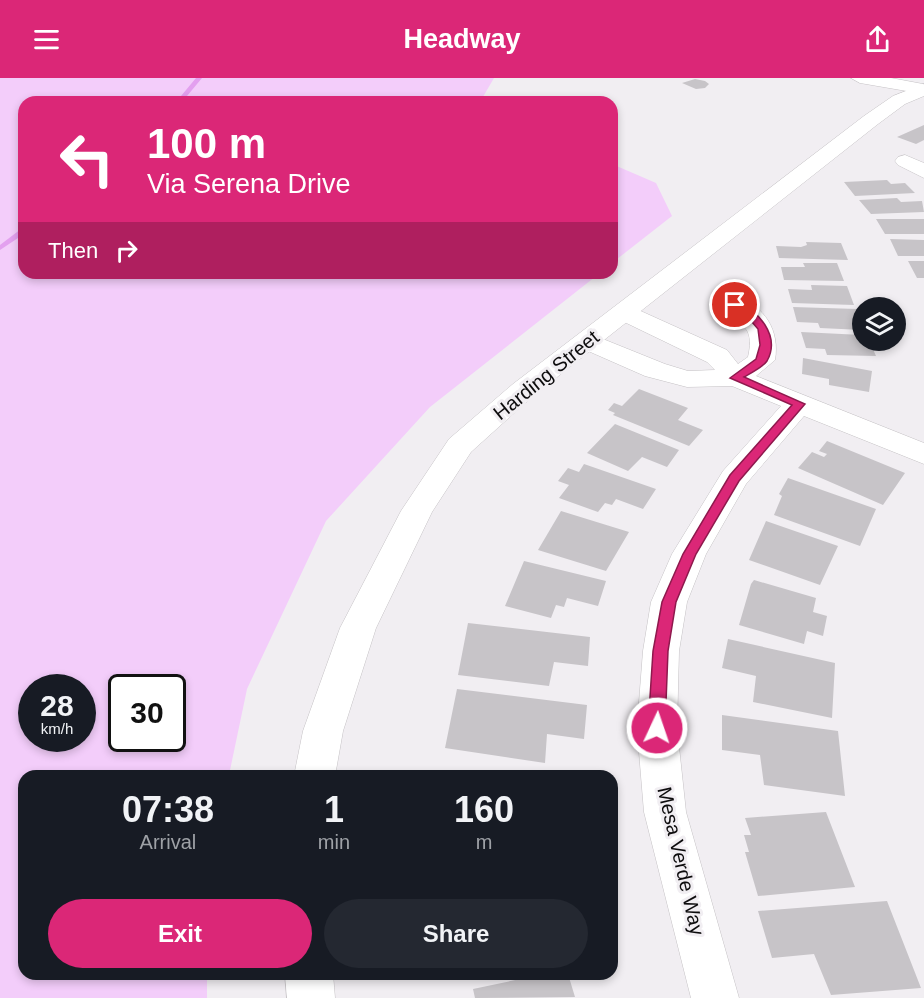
<!DOCTYPE html>
<style>
body{margin:0;font-family:Helvetica,sans-serif;background:#242831;color:#f1f3f6;height:100vh;display:flex;flex-direction:column;font-size:22px;white-space:nowrap}
*{box-sizing:border-box;margin:0}
p{font-size:20px;color:#9ea1a6}
.icon{flex:none;width:33px;height:33px;fill:none;stroke:currentColor;stroke-width:2;stroke-linecap:round;stroke-linejoin:round}
.map{position:relative;flex:1;overflow:hidden}
.panel{position:absolute;left:18px;top:692px;width:600px;height:210px;display:flex;flex-direction:column;background:#171b24;border-radius:18px;box-shadow:0 3px 9px #0003}
.panel>*{flex:none}
.banner{position:absolute;left:18px;top:18px;width:600px;height:183px;border-radius:18px;box-shadow:0 3px 9px #0003;background:#db2777;color:#fff;overflow:hidden}
.fabs{position:absolute;left:852px;top:219px;display:grid;gap:12px}
.fabs a{display:grid;place-items:center;width:54px;height:54px;border-radius:50%;background:#171b24;box-shadow:0 3px 9px #0003;font-size:30px}
.speed{position:absolute;left:18px;top:596px;display:flex;gap:12px;font-size:30px;font-weight:700;text-align:center}
.speed>*{display:grid;place-content:center;width:78px;height:78px;border-radius:50%;background:#171b24;box-shadow:0 3px 9px #0003;line-height:1}
.speed small{font-size:15px;font-weight:400}
.speed .limit{border:3px solid #111;border-radius:9px;background:#fff;color:#111}
.pin{position:absolute;display:grid;place-items:center;width:51px;height:51px;color:#fff;margin:-26px;border:3px solid #fff;border-radius:50%;box-shadow:0 2px 6px #0007}
.me{position:absolute;width:66px;margin:-33px;rotate:3deg;stroke-linejoin:round;filter:drop-shadow(0 0 4px #0008)}
.turn{display:flex;align-items:center;gap:21px;height:126px;padding:0 30px;font-size:27px}
.turn .icon{width:78px;height:78px;stroke-width:2.5}
.turn b{display:block;font-size:42px;line-height:51px}
.then{display:flex;align-items:center;height:57px;padding:0 30px;background:#0003;gap:12px;font-size:22px}
.eta{display:flex;justify-content:space-evenly;align-items:center;height:102px;text-align:center}
.eta b{font-size:36px;font-weight:700;line-height:42px}
.cta{display:flex;gap:12px;margin-top:auto;padding:12px 30px}
.cta a{flex:1;height:69px;border-radius:36px;background:#db2777;color:#fff;font-size:24px;font-weight:700;line-height:69px;text-align:center}
.cta a+a{background:#242831;color:#f1f3f6}
header{display:flex;justify-content:space-between;align-items:center;height:78px;padding:0 30px;background:#db2777;color:#fff;font-size:27px;font-weight:700}
.map>svg:first-child{display:block}
.green{fill:#f3cdfa;fill-rule:evenodd}
.lines{fill:none;stroke-linecap:round;stroke-linejoin:round}
.stream{fill:#e3a0ef;fill-rule:evenodd}
.building{fill:#c7c4c8}
.street-casing{stroke:#c5c2c5;stroke-width:1}
.secondary-casing{stroke:#c5c2c5;stroke-width:1}
.street{fill:#fff;fill-rule:evenodd}
.secondary{fill:#fff;fill-rule:evenodd}
.route{fill:#db2777;stroke:#8e194d;stroke-width:1.5}
.labels{text-anchor:middle;stroke-width:6;stroke-linejoin:round;paint-order:stroke}
.street-label{font-size:20px;fill:#0d0c0d;stroke:#f1eef2}
</style>
<header><svg class="icon" aria-label="menu" viewBox="0 0 24 24"><path d="M4 6h16M4 12h16M4 18h16"/></svg>Headway<svg class="icon" aria-label="share" viewBox="0 0 24 24"><path d="M12 15V3M7 8l5-5 5 5M5 13v7h14v-7"/></svg></header>
<div class="map">
<svg width="924" height="920" viewBox="0 0 924 920">
<rect width="100%" height="100%" fill="#f1eef2"/>
<!-- green -->
<path class="green" d="M 0,0 L 494,0 L 480,24 L 24,24 L 24,195 L 600,195 L 430,329 L 326,443 L 247,611 L 229,697 L 24,698 L 24,896 L 207,896 L 207,920 L 0,920 ZM 32,609 L 82,609 L 82,660 L 32,660 ZM 122,609 L 172,609 L 172,660 L 122,660 Z
M 612,86 L 656,105 L 672,138 L 612,185 Z"/>
<g class="lines">
<!-- stream -->
<path class="stream" d="M 196,0 L 202,0 L 182,24 L 176,24 Z
M 21,151 L 24,151 L 24,156 L 0,172 L 0,167 Z"/>
</g>
<!-- building -->
<path class="building" d="M 695,1 L 705,3 L 709,6 L 705,10 L 696,11 L 682,5 Z
M 924,47 L 924,62 L 916,66 L 897,59 Z
M 887,102 L 891,106 L 905,105 L 915,115 L 855,118 L 844,104 Z
M 897,120 L 901,124 L 922,123 L 924,134 L 871,136 L 859,122 Z
M 876,141 L 924,141 L 924,156 L 885,156 Z
M 890,161 L 924,162 L 924,178 L 898,178 Z
M 806,164 L 841,165 L 848,182 L 779,180 L 776,168 L 801,169 L 807,167 Z
M 908,183 L 924,183 L 924,200 L 917,200 Z
M 803,185 L 837,185 L 844,203 L 784,202 L 781,189 L 805,189 Z
M 811,207 L 847,208 L 854,227 L 792,225 L 788,211 L 812,212 Z
M 793,229 L 857,231 L 862,252 L 820,250 L 818,245 L 797,244 Z
M 801,254 L 862,257 L 862,262 L 869,262 L 876,278 L 827,277 L 825,271 L 806,270 Z
M 803,280 L 872,293 L 869,314 L 829,307 L 829,301 L 802,296 Z
M 639,311 L 688,330 L 678,342 L 703,352 L 689,368 L 613,337 L 615,335 L 608,332 L 614,325 L 622,328 Z
M 615,346 L 679,372 L 667,389 L 642,379 L 628,393 L 587,375 Z
M 827,363 L 905,395 L 883,427 L 798,390 L 812,374 L 824,379 L 827,376 L 819,373 Z
M 584,386 L 656,411 L 643,431 L 616,421 L 612,427 L 605,425 L 598,434 L 559,420 L 569,407 L 558,403 L 568,390 L 579,394 Z
M 788,400 L 876,431 L 860,468 L 774,437 L 782,418 L 779,416 Z
M 561,433 L 629,454 L 606,493 L 538,472 Z
M 766,443 L 838,468 L 820,507 L 749,482 Z
M 524,483 L 606,503 L 598,528 L 567,520 L 564,529 L 556,527 L 551,540 L 505,528 Z
M 754,502 L 816,520 L 813,534 L 827,538 L 823,558 L 807,553 L 804,566 L 739,547 L 751,506 Z
M 468,545 L 590,559 L 588,588 L 554,584 L 549,608 L 458,597 Z
M 728,561 L 835,585 L 832,640 L 753,624 L 756,598 L 722,590 Z
M 457,611 L 587,627 L 584,661 L 547,656 L 545,685 L 445,670 Z
M 722,637 L 838,653 L 845,718 L 764,707 L 760,677 L 722,672 Z
M 826,734 L 855,809 L 758,818 L 745,774 L 749,774 L 744,757 L 751,757 L 745,740 Z
M 887,823 L 921,910 L 831,917 L 814,876 L 772,880 L 758,833 Z
M 544,896 L 568,896 L 575,919 L 475,920 L 473,911 Z"/>
<g class="lines">
<!-- street casing -->
<g class="street-casing">
<path id="street" d="M 851,0 L 891,0 L 923,6 L 924,16 L 860,5 Z
M 905,77 L 924,85 L 924,100 L 898,87 L 895,83 L 898,79 Z
M 735,219 C 765,227 780,253 775,282 L 756,298 L 924,365 L 924,386 L 804,338 L 746,406 L 706,476 L 687,524 L 679,573 L 677,650 L 686,734 L 739,920 L 691,920 L 644,734 L 637,650 L 643,573 L 651,524 L 672,476 L 723,393 L 781,328 L 732,308 L 687,309 L 645,298 L 579,269 L 575,263 L 579,257 L 588,255 L 665,286 L 688,293 L 715,292 L 707,284 L 616,240 L 612,235 L 616,230 L 625,227 L 634,230 L 727,272 L 738,286 L 748,279 C 756,244 737,249 722,227 L 726,222 Z"/>
</g>
<!-- secondary casing -->
<g class="secondary-casing">
<path id="secondary" d="M 924,6 L 924,18 L 905,26 L 878,46 L 533,318 L 471,374 L 432,434 L 376,550 L 343,653 L 335,698 L 294,698 L 303,653 L 340,550 L 401,433 L 449,361 L 513,306 L 864,38 L 893,18 Z
M 285,896 L 333,896 L 335,920 L 287,920 Z"/>
</g>
<!-- street -->
<use href="#street" class="street"/>
<!-- secondary -->
<use href="#secondary" class="secondary"/>
</g>
<!-- route -->
<path class="route" d="M 735,224 C 758,231 781,258 767,283 C 763,289 751,295 744,299 L 805,326 L 739,403 L 696,476 L 676,524 L 668,573 L 665,650 L 662,654 L 651,654 L 648,650 L 653,573 L 662,524 L 683,476 L 730,397 L 792,327 L 730,300 L 756,281 L 760,267 L 758,251 L 746,237 L 730,227 Z"/>
<g class="labels">
<!-- street labels -->
<g class="street-label">
<text transform="translate(546 297) rotate(-39)" y="7">Harding Street</text>
<text transform="translate(681 783) rotate(77)" y="7">Mesa Verde Way</text>
</g>
</g>
</svg>
<div class="fabs">
<a><svg class="icon" aria-label="layers" viewBox="0 0 24 24"><path d="M12 4l9 5-9 5-9-5zM3 14l9 5 9-5"/></svg></a>
</div>
<div class="speed"><div>28<small>km/h</small></div><div class="limit">30</div></div>
<div class="pin" style="left:735px;top:227px;background:#d93025"><svg class="icon" aria-label="arrive" viewBox="0 0 24 24"><path d="M6 21V4h12l-3 4 3 4H6"/></svg></div>
<svg class="me" style="left:657px;top:650px" viewBox="-20 -20 40 40"><circle r="17" fill="#db2777" stroke="#fff" stroke-width="3"/><path d="M0-11L8 9 0 5-8 9z" fill="#fff"/></svg>
<div class="banner">
<div class="turn"><svg class="icon" aria-label="left" viewBox="0 0 24 24"><path d="M17 20v-9H6M10 6l-5 5 5 5"/></svg><div><b>100 m</b>Via Serena Drive</div></div>
<div class="then">Then<svg class="icon" aria-label="right" viewBox="0 0 24 24"><path d="M7 20v-9h11M14 6l5 5-5 5"/></svg></div>
</div>
<section class="panel">
<div class="eta">
<div><b>07:38</b><p>Arrival</p></div>
<div><b>1</b><p>min</p></div>
<div><b>160</b><p>m</p></div>
</div>
<div class="cta"><a>Exit</a><a>Share</a></div>
</section>
</div>
